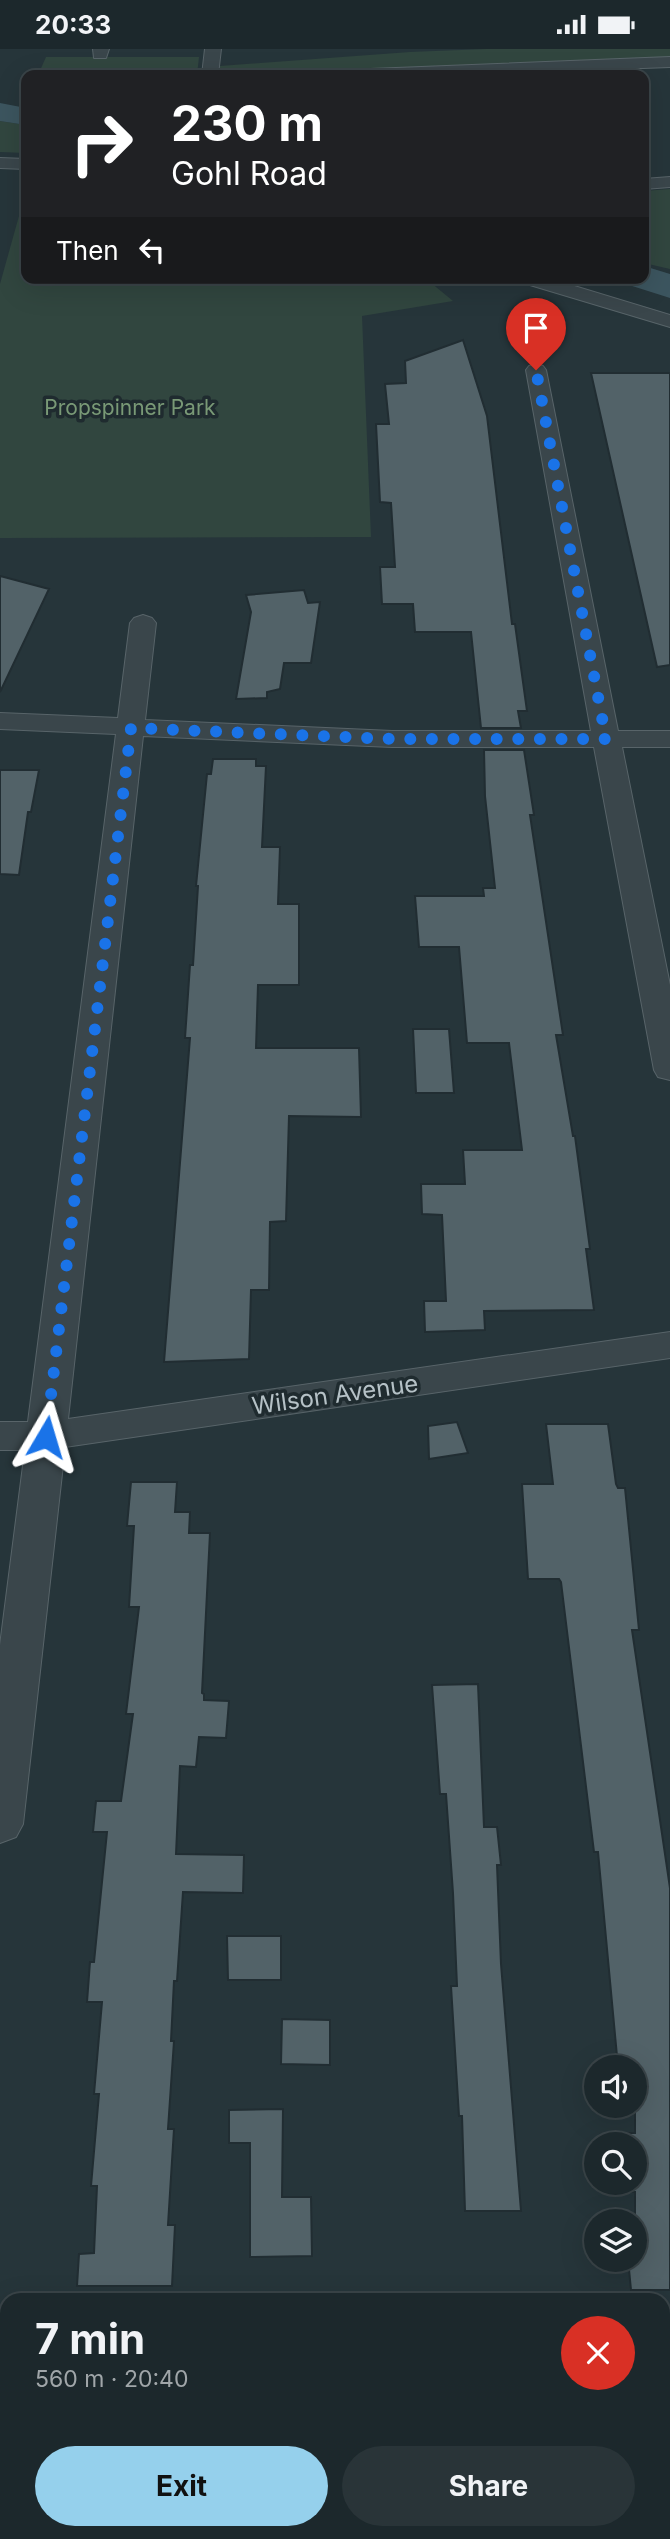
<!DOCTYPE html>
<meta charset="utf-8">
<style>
body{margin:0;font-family:Inter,sans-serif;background:#293438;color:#f1f3f6;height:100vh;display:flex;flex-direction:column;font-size:26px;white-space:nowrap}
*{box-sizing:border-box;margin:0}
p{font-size:23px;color:#a0a6a9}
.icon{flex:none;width:38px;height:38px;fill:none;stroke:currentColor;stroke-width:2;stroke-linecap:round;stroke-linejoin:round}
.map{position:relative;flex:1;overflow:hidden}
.panel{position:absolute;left:0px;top:2244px;width:670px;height:247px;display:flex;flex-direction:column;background:#1c282c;border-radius:21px 21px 0 0;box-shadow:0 7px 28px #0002,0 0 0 2px #3a4448}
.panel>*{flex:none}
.top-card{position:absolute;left:21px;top:21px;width:628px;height:214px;border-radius:14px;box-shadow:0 7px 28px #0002,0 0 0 2px #3a4448;background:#202124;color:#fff;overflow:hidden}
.fabs{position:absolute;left:584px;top:2006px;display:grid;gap:14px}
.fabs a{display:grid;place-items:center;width:63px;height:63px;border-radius:50%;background:#1c282c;box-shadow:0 7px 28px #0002,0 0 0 2px #3a4448;font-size:35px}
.pin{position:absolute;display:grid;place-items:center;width:60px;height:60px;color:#fff;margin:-72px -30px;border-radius:50% 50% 50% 0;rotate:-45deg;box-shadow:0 0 7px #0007}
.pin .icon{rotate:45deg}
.me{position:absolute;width:77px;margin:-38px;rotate:7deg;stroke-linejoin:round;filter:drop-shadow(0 0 5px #0008)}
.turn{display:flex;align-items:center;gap:24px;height:147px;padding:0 35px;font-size:32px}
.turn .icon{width:91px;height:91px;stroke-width:2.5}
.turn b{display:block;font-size:49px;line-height:60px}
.then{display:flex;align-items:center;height:66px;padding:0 35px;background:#0003;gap:14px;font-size:26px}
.round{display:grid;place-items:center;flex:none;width:74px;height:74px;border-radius:37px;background:#293438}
.summary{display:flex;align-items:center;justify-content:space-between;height:119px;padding:0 35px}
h1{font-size:42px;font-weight:700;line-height:52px}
.action{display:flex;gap:14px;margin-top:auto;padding:14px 35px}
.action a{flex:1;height:80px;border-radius:42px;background:#95d0ec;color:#111;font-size:28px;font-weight:700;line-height:80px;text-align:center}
.action a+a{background:#293438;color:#f1f3f6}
.status{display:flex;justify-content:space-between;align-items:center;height:49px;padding:0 35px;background:#1c282c;direction:ltr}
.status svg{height:19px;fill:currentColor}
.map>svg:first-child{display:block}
.green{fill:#31463f}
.water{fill:#3c555f}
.building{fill:#526268;stroke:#212d32;stroke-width:2}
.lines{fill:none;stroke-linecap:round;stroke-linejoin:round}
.minor-casing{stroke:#586469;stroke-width:2}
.minor{fill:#3a464b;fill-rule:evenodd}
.route{stroke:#1a73e8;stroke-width:12;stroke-dasharray:0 21.6}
.labels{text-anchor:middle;stroke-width:7;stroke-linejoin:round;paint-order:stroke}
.far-park-label{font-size:21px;fill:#799976;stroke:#1f2b2f}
.street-label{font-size:24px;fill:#b5c1c6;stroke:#1f2b2f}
</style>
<div class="status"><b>20:33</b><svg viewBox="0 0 49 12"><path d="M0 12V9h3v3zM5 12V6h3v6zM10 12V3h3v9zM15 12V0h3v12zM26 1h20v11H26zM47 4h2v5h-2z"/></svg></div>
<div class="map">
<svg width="670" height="2490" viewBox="0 0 670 2490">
<rect width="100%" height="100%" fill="#26353a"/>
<!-- green -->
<path class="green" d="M 486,0 L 670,0 L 670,9 C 520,11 369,26 219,26 L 220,17 L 410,3 Z
M 46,8 L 199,8 L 197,26 L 38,26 Z
M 0,72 L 26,76 L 26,104 L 0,103 Z
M 670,140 L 670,220 L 644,214 L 644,142 Z
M 26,142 L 26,229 L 425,229 L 453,252 L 362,267 L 371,488 L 0,489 L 0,235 Z"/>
<!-- water -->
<path class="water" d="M 0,54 L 26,59 L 26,76 L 0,72 Z
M 644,217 L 670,225 L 670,249 L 607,229 L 644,229 Z"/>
<!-- building -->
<path class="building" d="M 463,291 L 487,367 L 512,575 L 515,575 L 527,662 L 518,662 L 521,679 L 481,679 L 471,583 L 415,583 L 413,555 L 382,555 L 380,518 L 395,518 L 391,454 L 380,453 L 376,375 L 389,375 L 385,335 L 406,334 L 405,312 Z
M 591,324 L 670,324 L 670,616 L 657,618 Z
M 0,527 L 49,540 L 0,643 Z
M 304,541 L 308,554 L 320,553 L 311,614 L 284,614 L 280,640 L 267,643 L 267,649 L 236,650 L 251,563 L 246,546 Z
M 484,701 L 524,701 L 534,766 L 530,766 L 563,986 L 556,986 L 573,1087 L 575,1087 L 590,1200 L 586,1200 L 594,1261 L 484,1262 L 485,1281 L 425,1283 L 424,1252 L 446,1252 L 442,1166 L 422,1165 L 421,1135 L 465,1135 L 463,1101 L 522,1101 L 509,994 L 467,994 L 459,898 L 419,898 L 415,847 L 484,847 L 483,839 L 495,839 L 485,747 Z
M 213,710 L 256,710 L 256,717 L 266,717 L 262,798 L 280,798 L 278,855 L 299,855 L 299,936 L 258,936 L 256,999 L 359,999 L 361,1068 L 289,1067 L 286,1172 L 270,1173 L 269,1241 L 251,1241 L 249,1310 L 164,1313 L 190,989 L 185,989 L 190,916 L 193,916 L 198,837 L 196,837 L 207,725 L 211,725 Z
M 0,721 L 39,721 L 31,763 L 28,763 L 19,826 L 0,825 Z
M 413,980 L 449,980 L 454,1044 L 416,1044 Z
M 457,1373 L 468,1404 L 429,1410 L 428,1377 Z
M 546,1375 L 608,1375 L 616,1435 L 618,1439 L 625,1439 L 639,1581 L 632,1581 L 670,1839 L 670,2241 L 631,2241 L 628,2210 L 635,2210 L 635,2143 L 624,2143 L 623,2133 L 635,2133 L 635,2095 L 620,2095 L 619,2084 L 635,2084 L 635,2018 L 618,2018 L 598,1803 L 594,1803 L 561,1533 L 559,1530 L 528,1530 L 522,1435 L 553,1435 Z
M 131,1433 L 177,1433 L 175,1463 L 190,1463 L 189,1484 L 210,1484 L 202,1644 L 204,1645 L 204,1651 L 229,1652 L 226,1689 L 199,1688 L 196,1718 L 180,1717 L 176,1805 L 244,1806 L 243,1844 L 183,1843 L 177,1932 L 174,1932 L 171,1992 L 174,1992 L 168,2080 L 174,2080 L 168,2176 L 175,2176 L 172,2237 L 77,2237 L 79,2205 L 94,2204 L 97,2137 L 91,2137 L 99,2045 L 94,2045 L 102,1953 L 87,1953 L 90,1913 L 94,1913 L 107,1783 L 93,1783 L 96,1752 L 121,1752 L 133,1665 L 126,1665 L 139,1558 L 129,1558 L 134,1477 L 127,1477 Z
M 478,1635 L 484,1778 L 497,1778 L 501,1816 L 497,1816 L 501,1915 L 521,2162 L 465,2162 L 462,2067 L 459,2067 L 451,1937 L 457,1937 L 453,1844 L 446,1745 L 440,1745 L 432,1636 Z
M 227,1887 L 281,1887 L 281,1931 L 228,1931 Z
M 282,1970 L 330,1971 L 330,2016 L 281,2015 Z
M 283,2060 L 282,2148 L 311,2148 L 312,2207 L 250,2208 L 250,2094 L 229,2094 L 229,2061 Z"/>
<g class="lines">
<!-- minor casing -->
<g class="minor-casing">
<path id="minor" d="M 93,0 L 109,0 L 106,9 L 94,9 Z
M 205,0 L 221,0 L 218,26 L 202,26 Z
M 670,8 L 670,18 L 458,26 L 337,26 L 345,21 Z
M 0,109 L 26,110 L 26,120 L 0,119 Z
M 670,128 L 670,138 L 644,140 L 644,130 Z
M 517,229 L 548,229 L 670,266 L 670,278 L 520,233 Z
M 536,315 L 543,317 L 546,321 L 618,682 L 670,682 L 670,698 L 622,698 L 670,936 L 670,1031 L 658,1028 L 654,1021 L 594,698 L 392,698 L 143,687 L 68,1370 L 670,1283 L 670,1309 L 65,1398 L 23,1775 L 16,1788 L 0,1794 L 0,1596 L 25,1401 L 0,1401 L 0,1373 L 28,1373 L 116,685 L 0,680 L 0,664 L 118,669 L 130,574 L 134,569 L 143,566 L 152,569 L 156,574 L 145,671 L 392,682 L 591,682 L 526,321 L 529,317 Z"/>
</g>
<!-- minor -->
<use href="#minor" class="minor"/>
</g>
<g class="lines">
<!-- route -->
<path class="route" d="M 46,1388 L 131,679 L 392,690 L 606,690 L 536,321"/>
</g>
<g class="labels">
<!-- far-park labels -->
<g class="far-park-label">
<text x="130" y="366">Propspinner Park</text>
</g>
<!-- street labels -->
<g class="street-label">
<text transform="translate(335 1346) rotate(-8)" y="8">Wilson Avenue</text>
</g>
</g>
</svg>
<div class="fabs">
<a><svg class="icon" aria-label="sound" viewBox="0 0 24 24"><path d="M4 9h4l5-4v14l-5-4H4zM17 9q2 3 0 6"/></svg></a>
<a><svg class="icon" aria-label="search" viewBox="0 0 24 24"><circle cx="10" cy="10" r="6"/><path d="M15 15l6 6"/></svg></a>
<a><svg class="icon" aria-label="layers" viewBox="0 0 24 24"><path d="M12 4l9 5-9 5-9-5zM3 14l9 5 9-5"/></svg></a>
</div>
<div class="pin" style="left:536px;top:321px;background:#d93025"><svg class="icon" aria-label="arrive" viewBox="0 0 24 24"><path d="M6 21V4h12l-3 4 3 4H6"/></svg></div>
<svg class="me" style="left:46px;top:1388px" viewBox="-20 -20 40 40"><path d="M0-17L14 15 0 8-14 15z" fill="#1a73e8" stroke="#fff" stroke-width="4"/></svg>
<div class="top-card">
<div class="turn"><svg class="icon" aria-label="right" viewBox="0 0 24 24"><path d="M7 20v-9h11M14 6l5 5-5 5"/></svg><div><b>230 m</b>Gohl Road</div></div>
<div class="then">Then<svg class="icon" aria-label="left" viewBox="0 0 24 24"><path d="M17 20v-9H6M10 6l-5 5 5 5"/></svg></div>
</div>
<section class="panel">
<div class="summary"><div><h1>7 min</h1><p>560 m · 20:40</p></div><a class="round" style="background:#d93025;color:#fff"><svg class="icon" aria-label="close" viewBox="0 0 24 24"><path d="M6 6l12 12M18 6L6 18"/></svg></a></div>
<div class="action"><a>Exit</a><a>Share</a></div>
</section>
</div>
